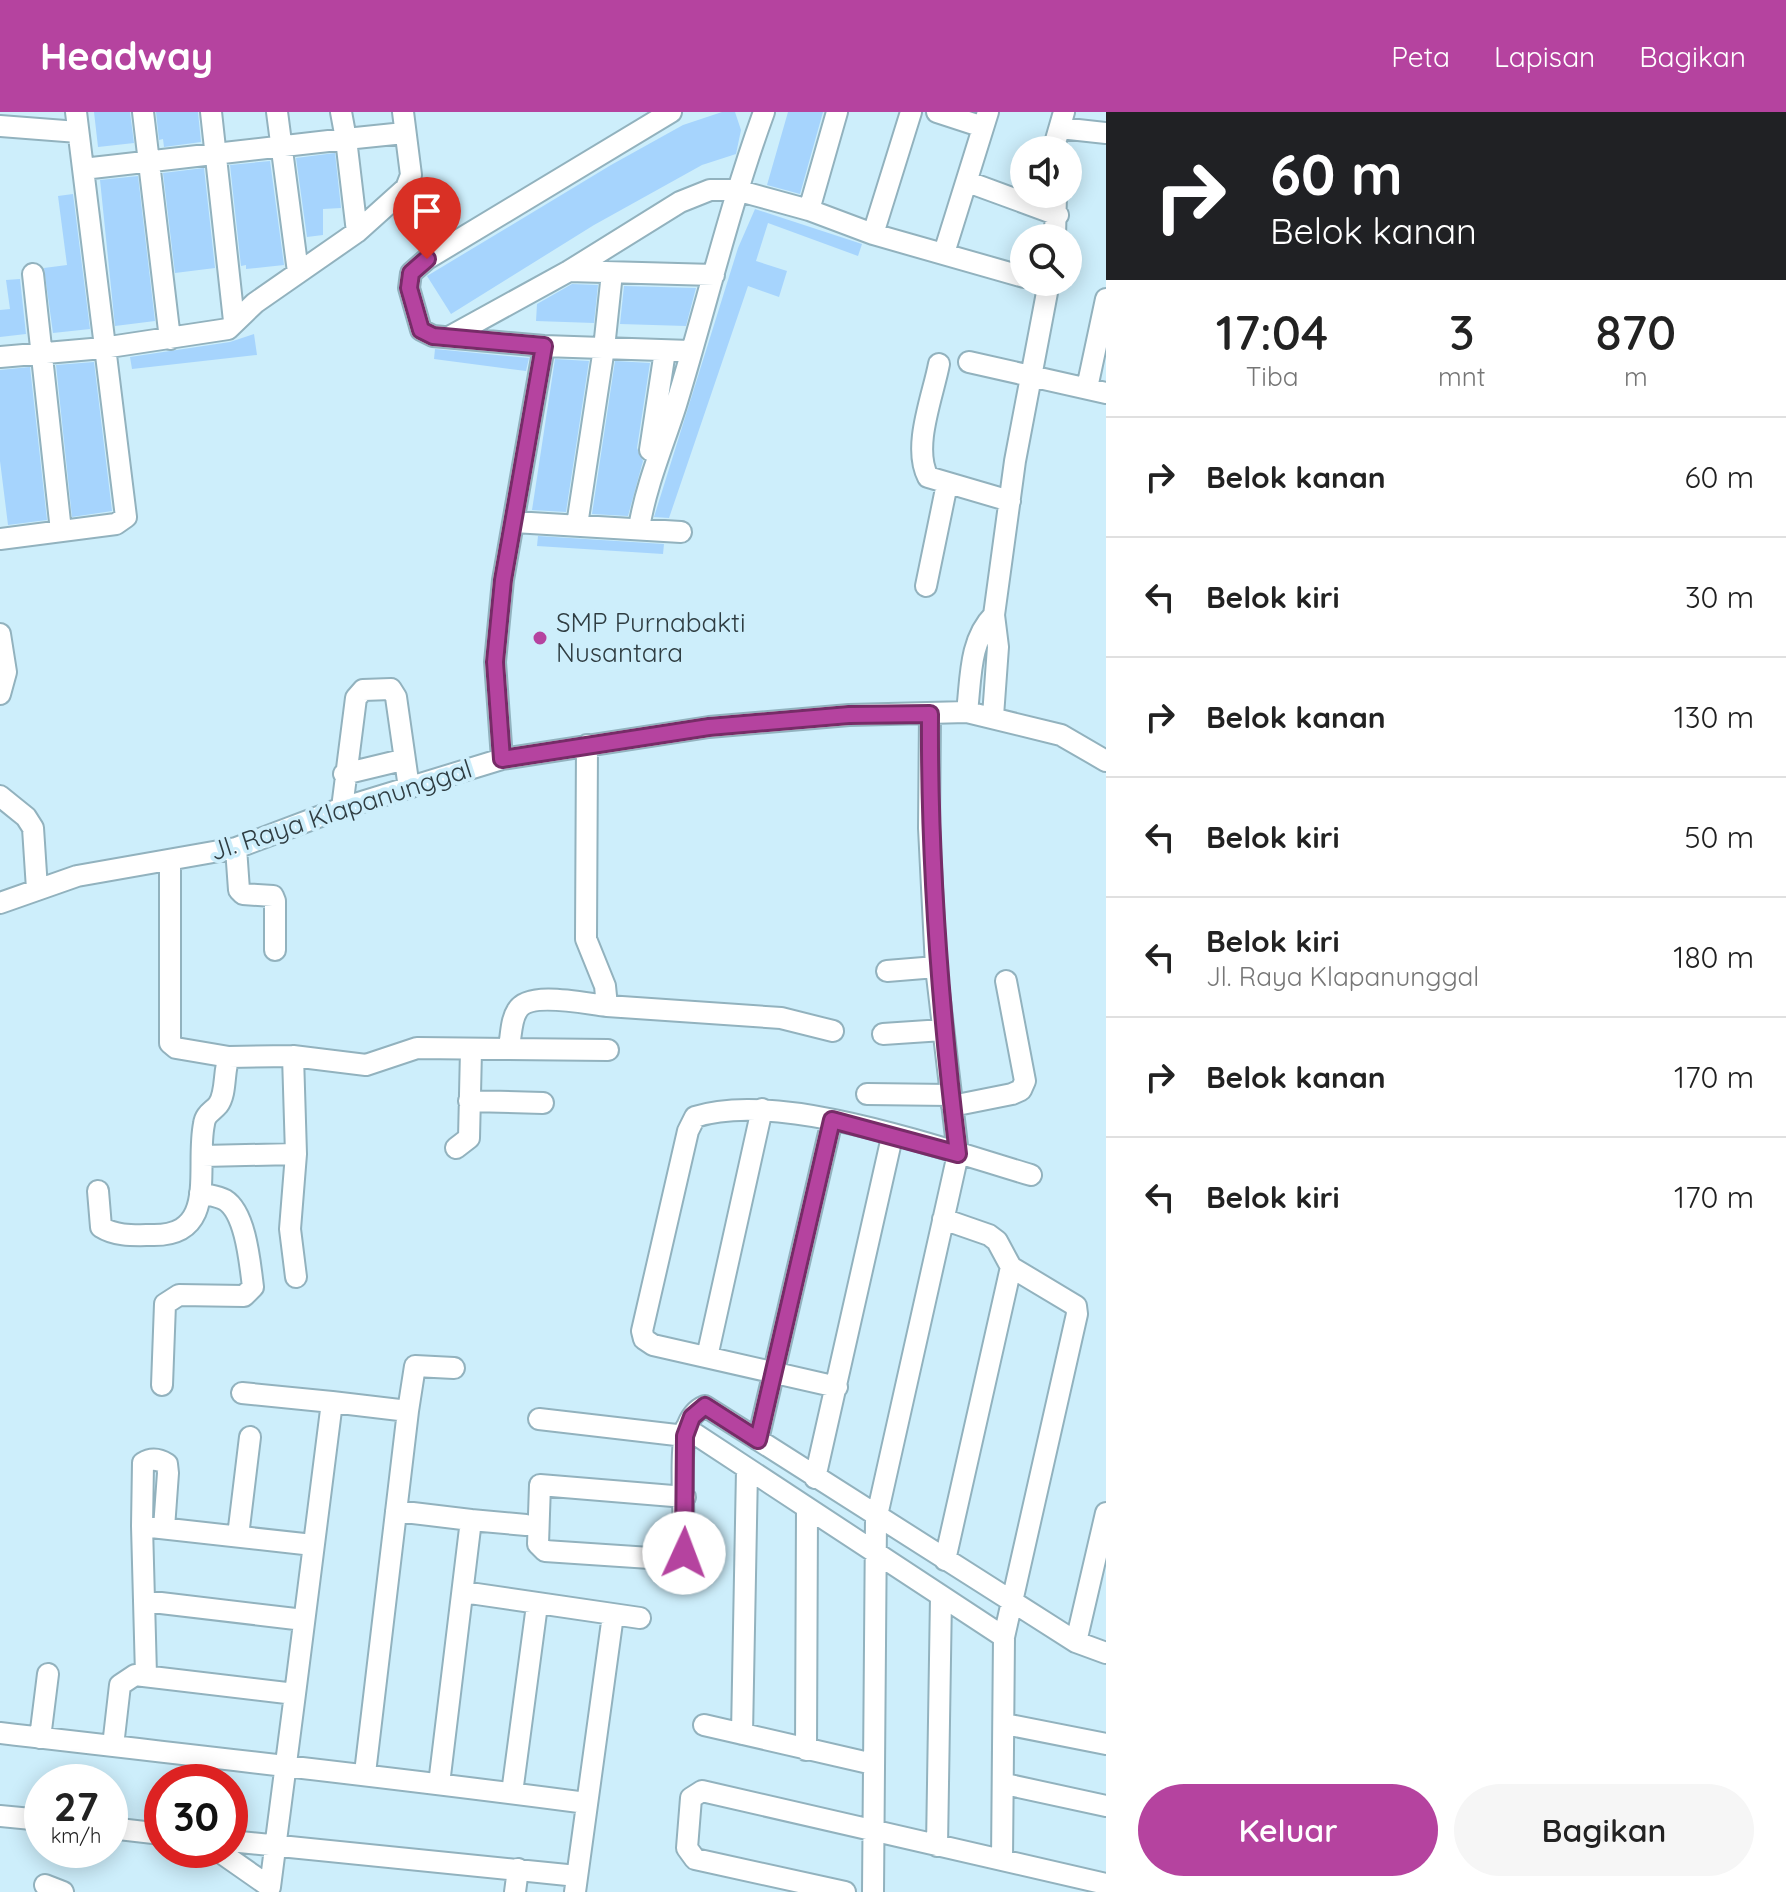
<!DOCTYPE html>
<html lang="id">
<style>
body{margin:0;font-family:Quicksand,sans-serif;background:#f6f6f6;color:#222;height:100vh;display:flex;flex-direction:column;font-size:30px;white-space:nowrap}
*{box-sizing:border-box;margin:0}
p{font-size:26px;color:#767676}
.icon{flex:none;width:44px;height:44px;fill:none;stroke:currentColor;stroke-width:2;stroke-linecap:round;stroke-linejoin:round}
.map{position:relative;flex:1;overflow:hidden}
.drawer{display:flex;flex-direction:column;background:#fff;width:680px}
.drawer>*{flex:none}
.guide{background:#202124;color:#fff;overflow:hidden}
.buttons{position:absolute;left:1010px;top:24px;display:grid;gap:16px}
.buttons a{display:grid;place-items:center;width:72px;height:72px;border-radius:50%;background:#fff;box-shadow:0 4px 20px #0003;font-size:40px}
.speed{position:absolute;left:24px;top:1652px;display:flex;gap:16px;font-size:40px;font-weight:700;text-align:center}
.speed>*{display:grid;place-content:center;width:104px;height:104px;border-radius:50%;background:#fff;box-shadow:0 4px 20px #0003;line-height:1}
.speed small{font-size:20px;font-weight:400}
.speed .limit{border:12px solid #d22;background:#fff;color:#111}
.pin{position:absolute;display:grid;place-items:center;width:68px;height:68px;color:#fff;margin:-82px -34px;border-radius:50% 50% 50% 0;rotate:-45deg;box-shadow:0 0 8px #0007}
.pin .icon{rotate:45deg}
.me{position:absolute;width:88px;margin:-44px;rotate:2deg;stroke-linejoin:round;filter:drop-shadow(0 0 6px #0008)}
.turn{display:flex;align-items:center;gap:28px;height:168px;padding:0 32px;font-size:36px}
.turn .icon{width:104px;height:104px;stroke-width:2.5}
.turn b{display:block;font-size:56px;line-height:68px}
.eta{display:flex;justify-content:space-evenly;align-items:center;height:136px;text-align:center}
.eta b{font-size:48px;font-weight:600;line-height:56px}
.action{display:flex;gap:16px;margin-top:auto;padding:16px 32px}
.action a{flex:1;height:92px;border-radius:48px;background:#b5439f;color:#fff;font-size:32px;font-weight:600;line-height:92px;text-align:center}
.action a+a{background:#f6f6f6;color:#222}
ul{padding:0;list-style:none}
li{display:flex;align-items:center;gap:24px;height:120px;padding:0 32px;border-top:2px solid #e0e0e0}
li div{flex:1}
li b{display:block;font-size:30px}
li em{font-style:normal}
header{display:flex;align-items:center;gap:48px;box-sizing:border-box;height:112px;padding:0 40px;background:#b5439f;color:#fff}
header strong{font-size:38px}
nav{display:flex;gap:44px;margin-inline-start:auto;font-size:28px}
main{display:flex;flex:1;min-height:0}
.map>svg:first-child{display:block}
.building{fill:#a6d4fd}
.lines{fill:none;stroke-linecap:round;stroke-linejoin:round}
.minor-casing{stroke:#92b2be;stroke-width:24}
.minor{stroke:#fff;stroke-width:20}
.route-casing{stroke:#762c67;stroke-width:20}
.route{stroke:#b5439f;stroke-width:14}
.poi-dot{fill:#b5439f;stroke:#cdeefb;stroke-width:3}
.labels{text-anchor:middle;stroke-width:8;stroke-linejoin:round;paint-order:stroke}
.poi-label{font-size:26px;fill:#2f3d42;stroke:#cdeefb;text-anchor:start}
.street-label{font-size:26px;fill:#2f3d42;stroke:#cdeefb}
</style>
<header>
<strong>Headway</strong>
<nav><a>Peta</a><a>Lapisan</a><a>Bagikan</a></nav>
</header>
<main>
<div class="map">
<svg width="1106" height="1780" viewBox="0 0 1106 1780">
<rect width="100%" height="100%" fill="#cdeefb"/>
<!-- building -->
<path class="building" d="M 94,0 L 130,0 L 134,31 L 98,35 Z
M 156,0 L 198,0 L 201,30 L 164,35 L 163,27 L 159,28 Z
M 722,0 L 735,0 L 741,18 L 736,42 L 702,53 L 594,113 L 451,202 L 427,164 L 611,53 L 683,13 Z
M 788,0 L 823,0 L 800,82 L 767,73 Z
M 335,41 L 341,96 L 323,97 L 323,123 L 307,125 L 296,46 Z
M 270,49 L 284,153 L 246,157 L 246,153 L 241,154 L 230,53 Z
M 204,56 L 215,156 L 175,161 L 163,61 Z
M 138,64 L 155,209 L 115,214 L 100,68 Z
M 73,82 L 90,217 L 53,221 L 44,156 L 67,153 L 58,84 Z
M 755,97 L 862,132 L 858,144 L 768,111 L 756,149 L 787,159 L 779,185 L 748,174 L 669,406 L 654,405 L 738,136 Z
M 20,167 L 26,222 L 0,225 L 0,198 L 10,197 L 6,168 Z
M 572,172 L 598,173 L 594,211 L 536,209 L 537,192 Z
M 624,174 L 696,176 L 686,214 L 620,212 Z
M 254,222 L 257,243 L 132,257 L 130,245 L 230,230 Z
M 435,237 L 529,246 L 526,259 L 434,247 Z
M 555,247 L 589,249 L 566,400 L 532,398 Z
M 615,249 L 650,251 L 637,336 L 643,349 L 628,404 L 592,402 Z
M 94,250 L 112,399 L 72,405 L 56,253 Z
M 30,255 L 47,408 L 8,413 L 0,349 L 0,258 Z
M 538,424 L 664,432 L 663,442 L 537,434 Z"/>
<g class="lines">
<!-- minor casing -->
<g class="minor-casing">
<path id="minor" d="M 143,0 L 170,227
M 211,0 L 234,209
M 277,0 L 298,160
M 341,0 L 346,27 L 404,21
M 671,0 L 427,147 L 411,161 L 409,176 L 421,218 L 433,224 L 544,234 L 690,239
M 937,0 L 983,15
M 0,14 L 78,20
M 1060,16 L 1106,21
M 1053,38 L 1064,0
M 83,57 L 346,27 L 357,120
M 968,70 L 1058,103
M 809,98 L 837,0
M 873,122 L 911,0
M 1055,126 L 1056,82
M 944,141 L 988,0
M 569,159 L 714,163
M 33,162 L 61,419
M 449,225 L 569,159 L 680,90 L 710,78 L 736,78 L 809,98 L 873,122 L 1024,165
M 0,245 L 103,236 L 228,217 L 255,191 L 357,120 L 406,76 L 411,63 L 403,0
M 969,250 L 1106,281
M 939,252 C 933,284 912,335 928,365 L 1010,389
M 1087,276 L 1106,187
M 650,338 L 665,239
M 514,410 L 681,420
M 577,413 L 604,236 L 612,161
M 639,416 C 646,373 663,334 676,293 C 706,195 729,96 764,0
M 0,427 L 116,412 L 126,405 L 76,0
M 926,474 L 947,372
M 0,522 L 6,560 L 0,582
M 967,600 C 971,567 969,528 994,503
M 993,604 L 998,535 L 994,503 L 1015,349 L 1049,170
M 502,647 L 495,550 L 503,468 L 544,234
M 344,662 L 402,648
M 0,684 L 26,705 L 33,716 L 37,777
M 342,696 L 356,586 L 363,578 L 391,577 L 396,585 L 409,676
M 236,736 L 239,778 L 243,782 L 273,784 L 275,789 L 275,838
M 170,749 L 170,931 L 176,936 L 229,945
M 0,791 L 77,764 L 236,736 L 342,696 L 502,647 L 709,615 L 849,603 L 967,600 L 1061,623 L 1106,649
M 887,859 L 936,855
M 607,894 L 781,906 L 833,919
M 883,922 L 943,918
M 509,935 C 511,925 511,908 517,899 C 528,878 586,892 607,894 L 605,874 L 586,827 L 587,633
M 293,944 L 296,1042 L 290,1117 L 296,1165
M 867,982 L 950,983
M 469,989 L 543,991
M 952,994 L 1012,982 L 1021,978 L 1025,969 L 1006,869
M 456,1036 L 469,1026 L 471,938
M 203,1044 L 296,1042
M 98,1079 L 101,1115 C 117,1125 136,1123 154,1123 C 219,1123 195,1055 204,1012 C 205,1002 212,1000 218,993 C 227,981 223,959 229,945 L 293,944 L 366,953 L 417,936 L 608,938
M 943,1107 L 989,1123 L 997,1129 L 1011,1155 L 1076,1194 L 1077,1202 L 1004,1525 L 1002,1748
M 707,1245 L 762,997
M 162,1273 L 165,1192 L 179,1183 L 244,1184 L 253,1175 C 250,1152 246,1101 225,1088 C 218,1084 207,1083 200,1081
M 837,1275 L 653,1233 L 644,1227 L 642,1219 L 688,1019 L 695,1005 C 779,977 945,1038 1031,1063
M 242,1281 L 332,1290
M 408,1299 L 415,1254 L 454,1256
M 539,1307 L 685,1324
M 686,1316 L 1004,1525
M 758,1328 L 832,1008
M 815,1366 L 892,1025
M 685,1385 L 540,1373 L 538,1432 L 545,1439 L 680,1448 L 684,1441 C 685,1413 679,1342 686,1318 C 689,1308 695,1298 705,1294 L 1076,1530 L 1106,1541
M 396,1399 L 471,1408 L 439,1672
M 471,1408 L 526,1413
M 142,1414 L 143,1351 C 151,1346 159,1347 167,1352 L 168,1361 L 164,1416
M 238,1424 L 250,1325
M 945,1448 L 1011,1155
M 463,1480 L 640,1506
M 144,1489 L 304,1508
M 1076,1530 L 1106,1401
M 146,1563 L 142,1414 L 313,1433
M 295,1582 L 332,1290 L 408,1299 L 365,1661
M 1005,1612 L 1106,1632
M 704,1613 L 873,1652
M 0,1621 C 196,1644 391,1665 586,1691
M 742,1622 L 747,1358
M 40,1626 L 48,1562
M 113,1634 L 120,1573 L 135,1563 L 295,1582 L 270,1775 L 217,1738
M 806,1638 L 807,1396
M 1005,1672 L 1106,1694
M 512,1681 L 537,1493
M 0,1704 L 42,1708
M 110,1716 L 162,1722
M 230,1729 L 577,1764
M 937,1734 L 941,1485
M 45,1773 L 63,1780
M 515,1780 L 518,1757
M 575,1780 L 613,1503
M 845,1780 L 695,1747 L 687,1736 L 691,1686 L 702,1679 L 1106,1772
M 873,1780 L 876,1408 L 958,1042 L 936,855 L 929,716 L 930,602"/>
</g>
<!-- minor -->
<use href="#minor" class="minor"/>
</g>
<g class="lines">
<!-- route casing -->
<g class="route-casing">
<path id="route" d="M 427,147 L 411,161 L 409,176 L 421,218 L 433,224 L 544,234 L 503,468 L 495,550 L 502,647 L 709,615 L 849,603 L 930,602 C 929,750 940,895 958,1042 L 832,1008 L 758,1328 L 705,1294 L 692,1305 L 685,1324 L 684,1441"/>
</g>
<!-- route -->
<use href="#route" class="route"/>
</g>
<!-- markers -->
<circle class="poi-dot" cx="540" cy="526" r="8"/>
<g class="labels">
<!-- poi labels -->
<g class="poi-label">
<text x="556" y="520">SMP Purnabakti<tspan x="556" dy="30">Nusantara</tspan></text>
</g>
<!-- street labels -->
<g class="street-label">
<text transform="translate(341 698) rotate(-18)" y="9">Jl. Raya Klapanunggal</text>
</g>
</g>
</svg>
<div class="buttons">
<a><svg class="icon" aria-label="sound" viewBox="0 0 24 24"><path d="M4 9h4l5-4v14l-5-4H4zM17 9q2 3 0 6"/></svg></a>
<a><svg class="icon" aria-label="search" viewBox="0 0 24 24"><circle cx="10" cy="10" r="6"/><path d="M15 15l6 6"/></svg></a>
</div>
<div class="speed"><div>27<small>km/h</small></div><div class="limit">30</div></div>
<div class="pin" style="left:427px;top:147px;background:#d93025"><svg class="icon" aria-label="arrive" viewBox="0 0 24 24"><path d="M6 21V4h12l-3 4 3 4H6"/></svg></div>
<svg class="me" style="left:684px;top:1441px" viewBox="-20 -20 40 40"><circle r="19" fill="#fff"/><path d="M0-13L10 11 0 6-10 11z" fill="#b5439f"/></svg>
</div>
<section class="drawer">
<div class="guide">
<div class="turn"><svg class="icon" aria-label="right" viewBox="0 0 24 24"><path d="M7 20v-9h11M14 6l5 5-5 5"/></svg><div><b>60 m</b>Belok kanan</div></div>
</div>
<div class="eta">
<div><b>17:04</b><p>Tiba</p></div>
<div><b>3</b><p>mnt</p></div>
<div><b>870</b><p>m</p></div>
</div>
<ul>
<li><svg class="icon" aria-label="right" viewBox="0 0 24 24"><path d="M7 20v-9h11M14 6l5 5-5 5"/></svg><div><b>Belok kanan</b></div><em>60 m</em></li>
<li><svg class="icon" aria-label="left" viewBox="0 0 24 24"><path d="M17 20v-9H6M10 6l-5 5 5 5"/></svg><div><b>Belok kiri</b></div><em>30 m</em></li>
<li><svg class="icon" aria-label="right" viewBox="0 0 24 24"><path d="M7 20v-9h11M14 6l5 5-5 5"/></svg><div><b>Belok kanan</b></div><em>130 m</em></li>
<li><svg class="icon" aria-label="left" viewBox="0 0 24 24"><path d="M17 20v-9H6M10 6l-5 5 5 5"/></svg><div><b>Belok kiri</b></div><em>50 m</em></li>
<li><svg class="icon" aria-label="left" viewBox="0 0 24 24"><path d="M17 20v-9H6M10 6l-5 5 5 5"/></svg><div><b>Belok kiri</b><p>Jl. Raya Klapanunggal</p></div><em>180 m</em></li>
<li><svg class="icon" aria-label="right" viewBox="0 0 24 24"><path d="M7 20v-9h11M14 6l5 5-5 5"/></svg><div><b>Belok kanan</b></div><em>170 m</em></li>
<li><svg class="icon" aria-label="left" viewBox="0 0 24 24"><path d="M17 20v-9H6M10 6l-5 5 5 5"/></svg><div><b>Belok kiri</b></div><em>170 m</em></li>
</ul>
<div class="action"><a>Keluar</a><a>Bagikan</a></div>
</section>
</main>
